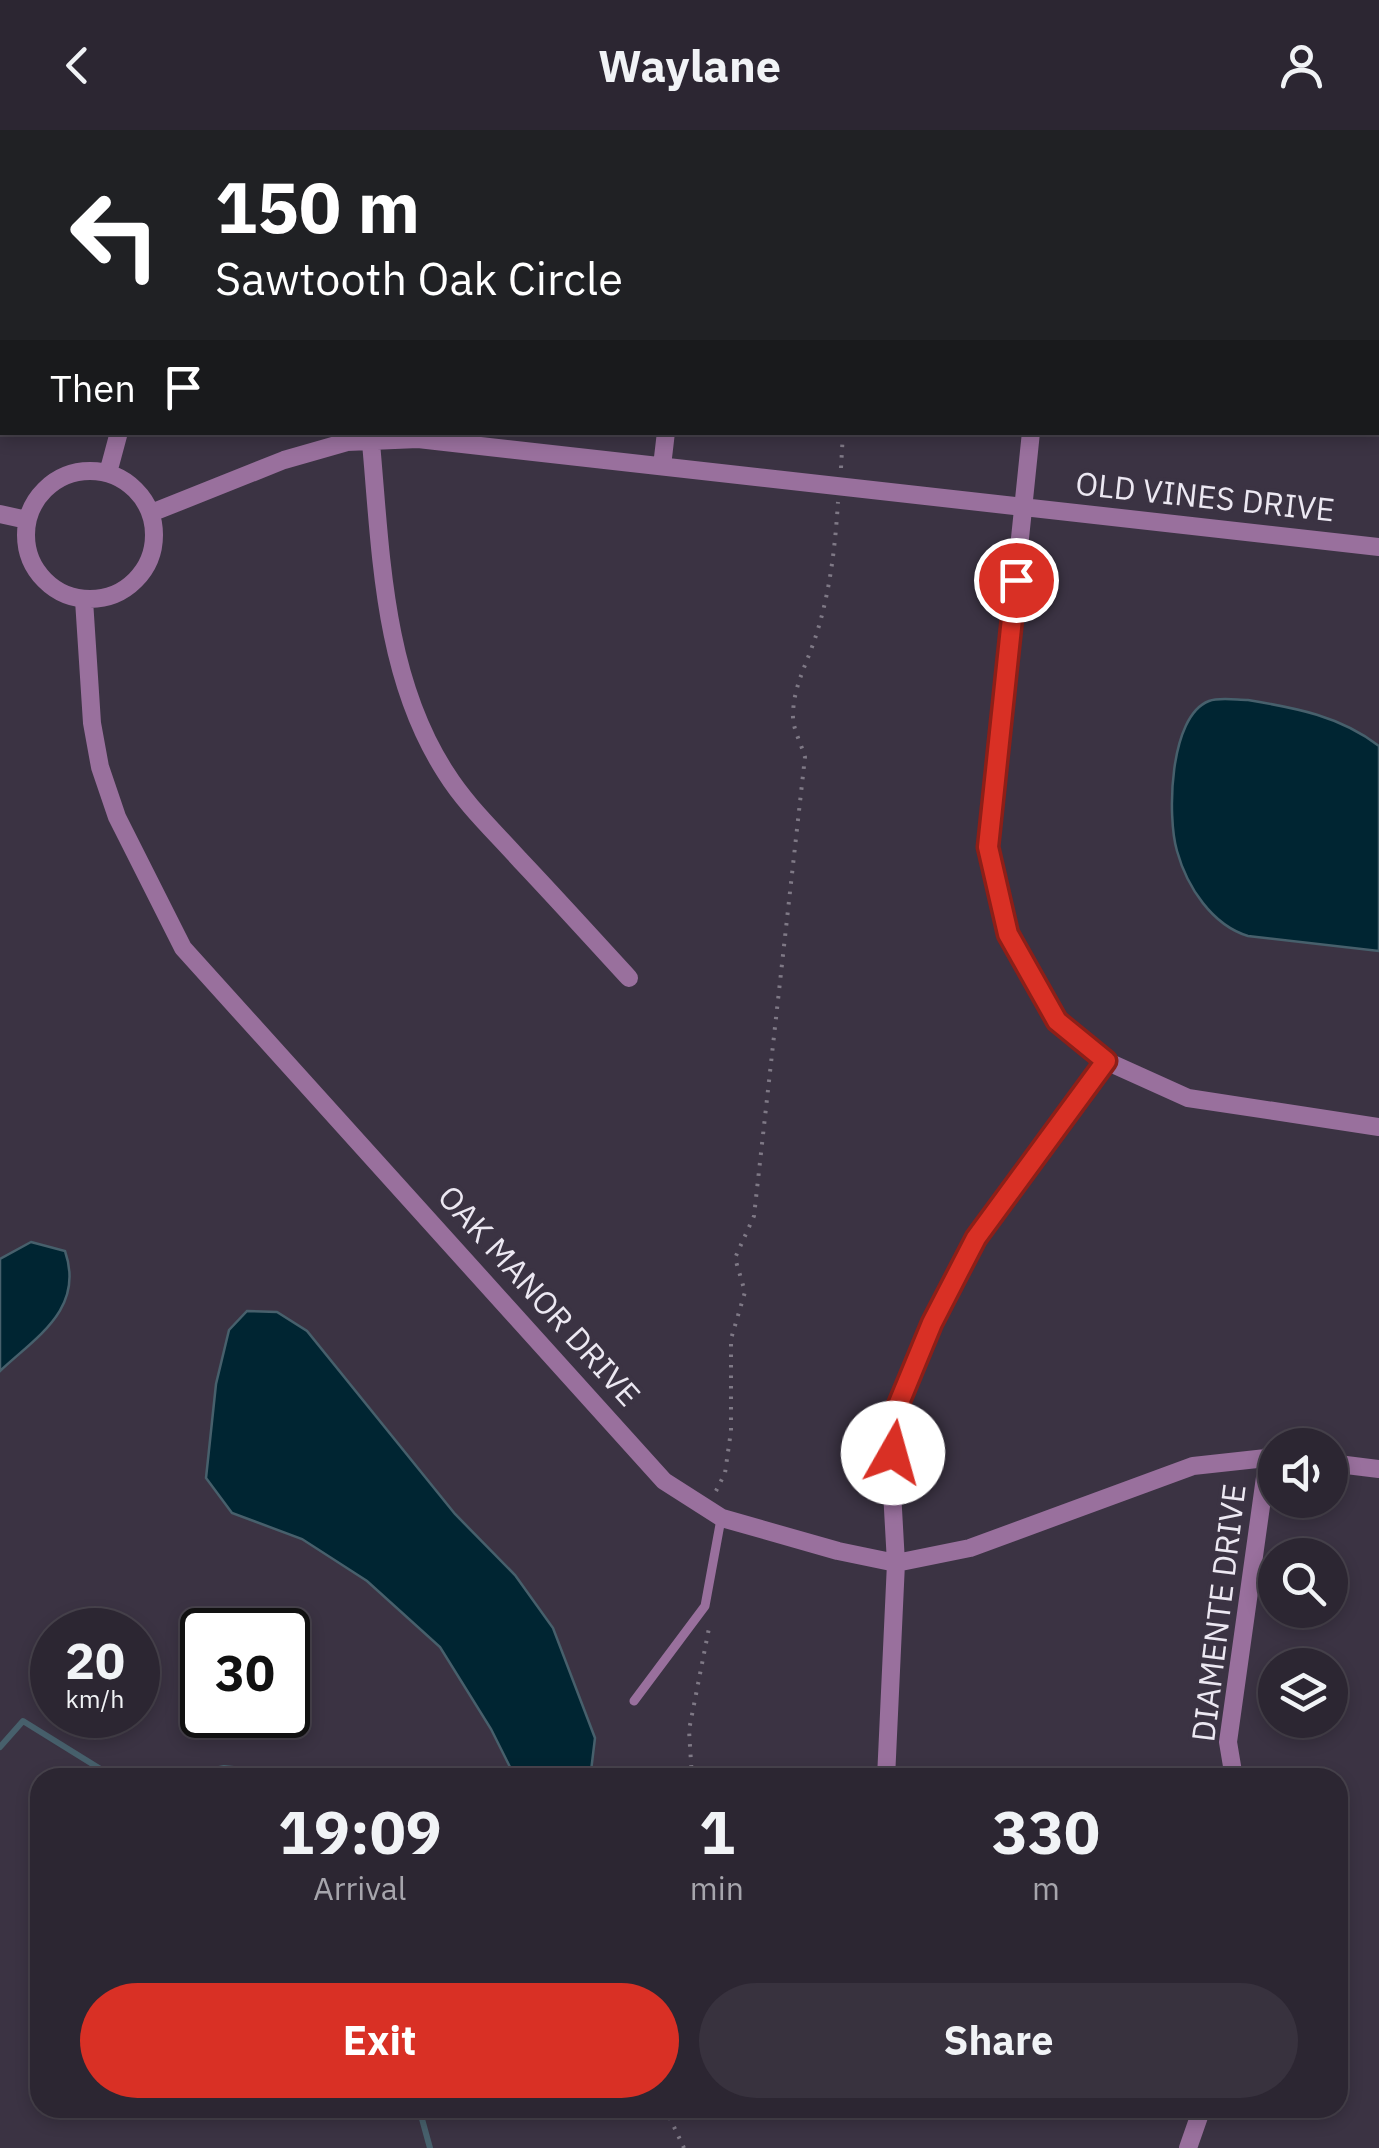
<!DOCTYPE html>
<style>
body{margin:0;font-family:"IBM Plex Sans",sans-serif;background:#38323e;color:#f1f3f6;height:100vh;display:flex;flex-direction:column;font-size:38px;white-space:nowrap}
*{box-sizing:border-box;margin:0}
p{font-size:32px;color:#a6a5ac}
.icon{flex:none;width:55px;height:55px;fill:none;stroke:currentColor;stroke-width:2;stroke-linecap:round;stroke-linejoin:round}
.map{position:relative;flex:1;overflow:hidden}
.drawer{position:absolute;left:30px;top:1638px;width:1318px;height:350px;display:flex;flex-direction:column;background:#2c2632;border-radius:30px;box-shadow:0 5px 15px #0003,0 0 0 2px #48434d}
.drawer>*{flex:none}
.guide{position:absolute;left:0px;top:0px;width:1380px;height:305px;box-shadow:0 5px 15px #0003,0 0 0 2px #48434d;background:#202124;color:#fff;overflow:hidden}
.buttons{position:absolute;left:1258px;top:1298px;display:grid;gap:20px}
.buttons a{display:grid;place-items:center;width:90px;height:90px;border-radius:50%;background:#2c2632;box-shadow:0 5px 15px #0003,0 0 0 2px #48434d;font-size:50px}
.speed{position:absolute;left:30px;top:1478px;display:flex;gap:20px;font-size:50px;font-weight:700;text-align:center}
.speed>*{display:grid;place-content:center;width:130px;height:130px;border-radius:50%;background:#2c2632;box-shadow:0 5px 15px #0003,0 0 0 2px #48434d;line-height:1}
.speed small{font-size:25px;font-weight:400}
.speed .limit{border:5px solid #111;border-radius:15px;background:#fff;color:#111}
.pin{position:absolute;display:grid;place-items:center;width:85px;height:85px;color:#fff;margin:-42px;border:5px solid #fff;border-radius:50%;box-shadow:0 2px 10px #0007}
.me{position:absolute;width:110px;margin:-55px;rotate:7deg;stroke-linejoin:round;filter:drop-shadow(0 0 8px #0008)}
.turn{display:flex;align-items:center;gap:35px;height:210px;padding:0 50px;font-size:45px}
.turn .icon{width:130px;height:130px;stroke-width:2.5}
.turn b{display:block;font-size:70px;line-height:85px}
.then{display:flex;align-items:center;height:95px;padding:0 50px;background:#0003;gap:20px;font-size:38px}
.eta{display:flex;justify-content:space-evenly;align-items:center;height:170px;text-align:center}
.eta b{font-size:60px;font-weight:700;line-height:70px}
.primary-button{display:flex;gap:20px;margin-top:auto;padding:20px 50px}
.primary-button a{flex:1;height:115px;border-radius:60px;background:#d93025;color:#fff;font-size:40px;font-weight:700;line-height:115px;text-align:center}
.primary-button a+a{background:#38323e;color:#f1f3f6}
header{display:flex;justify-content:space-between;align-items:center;height:130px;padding:0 50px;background:#2c2632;font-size:45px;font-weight:700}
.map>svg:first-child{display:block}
.water{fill:#002532;stroke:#47606c;stroke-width:2.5}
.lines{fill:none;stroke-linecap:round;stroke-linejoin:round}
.stream{stroke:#47606c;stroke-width:6}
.path{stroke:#7f7986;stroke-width:4;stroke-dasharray:2.5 8;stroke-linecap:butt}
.lane{stroke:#99709d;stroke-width:9}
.street{stroke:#99709d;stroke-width:18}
.route-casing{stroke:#8d1f18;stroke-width:25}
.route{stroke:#d93025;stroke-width:18}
.labels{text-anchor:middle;stroke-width:8;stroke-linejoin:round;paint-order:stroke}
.street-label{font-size:32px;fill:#ece8f2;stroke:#3b3343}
</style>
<header><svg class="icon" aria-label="back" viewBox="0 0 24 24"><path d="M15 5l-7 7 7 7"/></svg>Waylane<svg class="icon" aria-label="person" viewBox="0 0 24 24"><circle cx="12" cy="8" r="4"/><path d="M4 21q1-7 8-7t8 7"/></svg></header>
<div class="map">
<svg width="1379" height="2018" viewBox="0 0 1379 2018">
<rect width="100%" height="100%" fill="#3b3343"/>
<!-- water -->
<path class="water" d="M 1248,570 C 1296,578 1340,586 1379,616 L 1379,821 L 1248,806 C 1212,795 1187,757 1177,721 C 1167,687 1169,586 1209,571 C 1219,567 1237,570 1248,570 Z
M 31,1112 L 65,1121 C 85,1179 36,1207 0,1241 L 0,1129 Z
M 247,1181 L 277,1182 L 307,1201 L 455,1384 L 515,1445 L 553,1498 L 595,1608 L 591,1641 L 575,1647 L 515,1647 L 491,1599 L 440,1517 L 367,1451 L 302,1409 L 232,1383 L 206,1348 L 216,1254 L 229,1200 Z"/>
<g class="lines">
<!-- stream -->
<path class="stream" d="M 0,1617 L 23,1591 L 115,1648
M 173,1648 L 224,1638 L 284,1644 L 290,1648
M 419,1978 L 430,2018"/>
<!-- path -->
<path class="path" d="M 1193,0 L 1217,2
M 883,2 L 884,0
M 1378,20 L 1379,20
M 841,338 L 843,302
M 716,1361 L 725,1343 L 731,1301 L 731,1209 L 745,1162 L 735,1128 L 754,1086 L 805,627 C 801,613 792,598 793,583 C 794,558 804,539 812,517 C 829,471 835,420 838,372
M 692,1648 L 689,1600 L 710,1493
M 665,1978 L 684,2018"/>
<!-- lane -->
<path class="lane" d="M 634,1571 L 705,1476 L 721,1389"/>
<!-- street -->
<path class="street" d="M 141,2 L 143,0
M 370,302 C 381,416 381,543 446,643 C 466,675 495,702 520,730 C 557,769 593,809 629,848
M 1031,302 L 988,717 L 1008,804 L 1057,891 L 1106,931 L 1188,968 L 1379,997
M 662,336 L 666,302
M26 405a64 64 0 1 1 128 0a64 64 0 1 1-128 0Z
M 108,343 L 119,302
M 151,383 L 284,330 L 347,312 L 418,309 L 1379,417
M 0,384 L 27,390
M 84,470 L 92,593 L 100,637 L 117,687 L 183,818 L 664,1351 L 722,1388 L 838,1421 L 896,1433 L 970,1418 L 1193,1336 L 1275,1327
M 1330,1333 L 1379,1339
M 886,1648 L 896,1433 L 892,1361 L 894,1285 L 932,1193 L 976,1107 L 1106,931
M 1234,1648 L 1228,1612 L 1268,1326
M 1188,2018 L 1202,1978"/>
</g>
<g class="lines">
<!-- route casing -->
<g class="route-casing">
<path id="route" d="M 893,1323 L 894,1285 L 932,1193 L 976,1108 L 1106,931 L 1057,891 L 1008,804 L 988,717 L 1016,450"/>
</g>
<!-- route -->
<use href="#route" class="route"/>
</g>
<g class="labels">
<!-- street labels -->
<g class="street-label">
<text transform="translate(1205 367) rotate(6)" y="11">OLD VINES DRIVE</text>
<text transform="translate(539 1166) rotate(48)" y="11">OAK MANOR DRIVE</text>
<text transform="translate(1219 1483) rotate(-83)" y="11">DIAMENTE DRIVE</text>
</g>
</g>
</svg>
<div class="buttons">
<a><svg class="icon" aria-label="sound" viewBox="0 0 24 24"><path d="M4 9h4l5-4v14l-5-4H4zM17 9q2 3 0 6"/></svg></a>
<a><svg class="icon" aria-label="search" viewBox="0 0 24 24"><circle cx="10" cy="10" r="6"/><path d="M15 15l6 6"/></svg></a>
<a><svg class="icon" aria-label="layers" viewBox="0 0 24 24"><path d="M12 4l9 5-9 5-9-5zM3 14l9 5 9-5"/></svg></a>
</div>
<div class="speed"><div>20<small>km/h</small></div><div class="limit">30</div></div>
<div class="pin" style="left:1016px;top:450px;background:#d93025"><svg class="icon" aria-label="arrive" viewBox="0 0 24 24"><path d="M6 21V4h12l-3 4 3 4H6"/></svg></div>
<svg class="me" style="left:893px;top:1323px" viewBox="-20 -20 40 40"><circle r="19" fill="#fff"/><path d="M0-13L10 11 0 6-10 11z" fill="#d93025"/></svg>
<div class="guide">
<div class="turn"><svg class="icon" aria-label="left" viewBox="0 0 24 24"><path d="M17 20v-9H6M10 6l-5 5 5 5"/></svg><div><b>150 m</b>Sawtooth Oak Circle</div></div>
<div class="then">Then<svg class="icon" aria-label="arrive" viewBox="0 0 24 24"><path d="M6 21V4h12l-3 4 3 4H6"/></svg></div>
</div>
<section class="drawer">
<div class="eta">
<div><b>19:09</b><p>Arrival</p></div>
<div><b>1</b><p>min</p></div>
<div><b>330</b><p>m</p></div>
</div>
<div class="primary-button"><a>Exit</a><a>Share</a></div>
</section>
</div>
